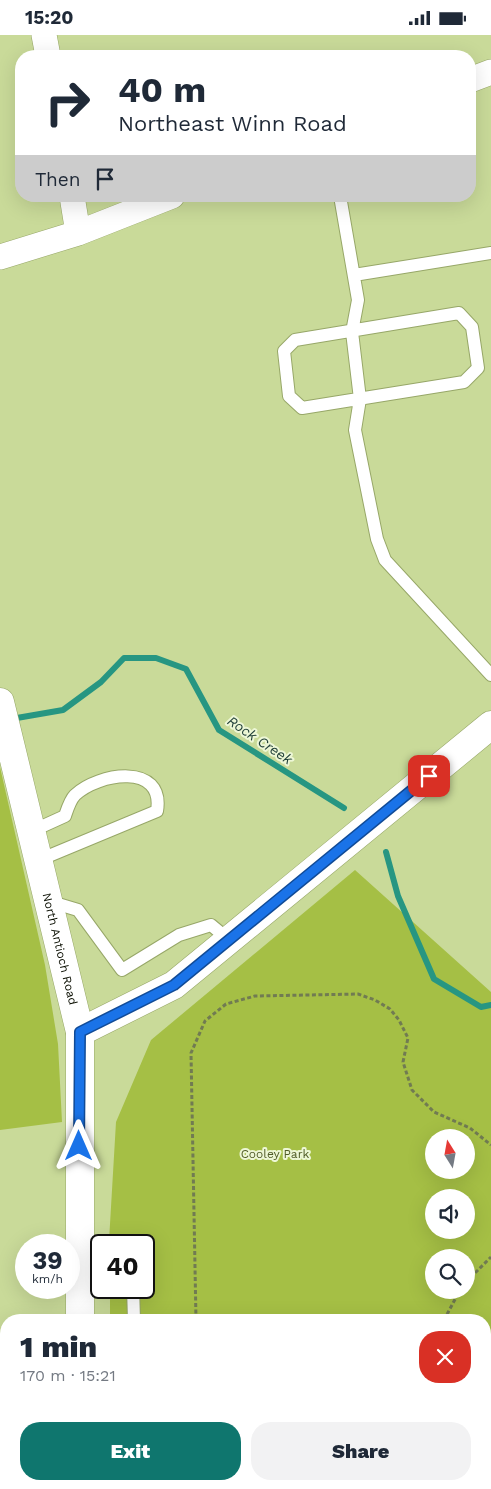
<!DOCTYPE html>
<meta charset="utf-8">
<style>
body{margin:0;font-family:"Work Sans",sans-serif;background:#f2f2f3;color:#1f2937;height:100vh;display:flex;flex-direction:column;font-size:19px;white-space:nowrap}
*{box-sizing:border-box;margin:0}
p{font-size:16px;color:#747a83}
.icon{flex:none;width:28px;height:28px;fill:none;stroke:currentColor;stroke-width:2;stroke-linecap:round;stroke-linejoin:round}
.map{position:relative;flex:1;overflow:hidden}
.sheet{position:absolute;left:0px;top:1279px;width:491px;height:176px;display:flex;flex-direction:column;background:#fff;border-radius:20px 20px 0 0;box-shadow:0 5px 20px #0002}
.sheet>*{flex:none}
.hud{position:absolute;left:15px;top:15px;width:461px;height:152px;border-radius:20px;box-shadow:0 5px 20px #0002;background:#fff;color:#1f2937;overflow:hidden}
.needle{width:32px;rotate:349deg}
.controls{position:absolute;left:425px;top:1094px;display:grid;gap:10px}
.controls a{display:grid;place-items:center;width:50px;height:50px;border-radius:50%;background:#fff;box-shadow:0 5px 20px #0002;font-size:25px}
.speed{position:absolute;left:15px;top:1199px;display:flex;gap:10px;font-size:25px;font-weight:700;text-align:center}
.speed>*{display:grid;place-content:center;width:65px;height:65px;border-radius:50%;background:#fff;box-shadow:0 5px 20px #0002;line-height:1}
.speed small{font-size:12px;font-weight:400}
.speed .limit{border:2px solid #111;border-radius:8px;background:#fff;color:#111}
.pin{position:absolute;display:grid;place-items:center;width:42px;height:42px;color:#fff;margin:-21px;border-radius:10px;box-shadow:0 2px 8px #0006}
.me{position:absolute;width:55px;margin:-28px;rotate:0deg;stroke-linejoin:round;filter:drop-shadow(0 0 4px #0008)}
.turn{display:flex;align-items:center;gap:18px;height:105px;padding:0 20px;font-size:22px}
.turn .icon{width:65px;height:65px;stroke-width:2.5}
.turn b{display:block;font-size:35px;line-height:42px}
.then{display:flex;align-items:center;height:48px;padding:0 20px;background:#0003;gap:10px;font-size:19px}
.round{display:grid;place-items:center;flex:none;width:52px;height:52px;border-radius:20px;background:#f2f2f3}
.overview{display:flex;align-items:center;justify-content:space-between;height:85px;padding:0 20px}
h1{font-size:30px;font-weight:800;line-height:38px}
.primary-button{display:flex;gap:10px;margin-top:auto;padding:10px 20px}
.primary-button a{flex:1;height:58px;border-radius:20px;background:#0f766e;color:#fff;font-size:20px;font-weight:800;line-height:58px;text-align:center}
.primary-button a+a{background:#f2f2f3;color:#1f2937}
.status{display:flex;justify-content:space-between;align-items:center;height:35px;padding:0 25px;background:#fff;direction:ltr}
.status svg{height:14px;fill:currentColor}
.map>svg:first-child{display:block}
.green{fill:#a5bf45;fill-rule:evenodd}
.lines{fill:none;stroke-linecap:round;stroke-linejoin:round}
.stream{stroke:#279682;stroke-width:6}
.lane-casing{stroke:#97a768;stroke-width:14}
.street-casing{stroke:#97a768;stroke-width:26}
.secondary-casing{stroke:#97a768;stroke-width:29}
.path{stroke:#717b52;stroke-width:3;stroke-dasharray:4 2.5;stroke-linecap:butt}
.lane{stroke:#fff;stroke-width:12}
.street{stroke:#fff;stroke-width:25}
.secondary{stroke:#fff;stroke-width:28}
.route-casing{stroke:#114b97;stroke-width:12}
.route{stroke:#1a73e8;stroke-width:9}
.labels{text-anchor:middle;stroke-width:4;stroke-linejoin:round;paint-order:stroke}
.street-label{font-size:12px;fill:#0a0e00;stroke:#edf7d6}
.park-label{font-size:12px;fill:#505c28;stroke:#edf7d6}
.water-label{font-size:14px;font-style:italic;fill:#1c3b35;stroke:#edf7d6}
</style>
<div class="status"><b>15:20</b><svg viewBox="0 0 49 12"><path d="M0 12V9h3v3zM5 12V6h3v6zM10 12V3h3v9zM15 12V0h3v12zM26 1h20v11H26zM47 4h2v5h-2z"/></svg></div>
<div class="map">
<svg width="491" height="1454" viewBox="0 0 491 1454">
<rect width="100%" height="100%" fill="#c9da99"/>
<!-- green -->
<path class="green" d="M 0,732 L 45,930 L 58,1009 L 62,1087 L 0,1095 Z
M 355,835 L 491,957 L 491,1454 L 113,1454 L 113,1449 L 485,1449 L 485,1285 L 110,1285 L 110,1253 L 144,1252 L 144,1210 L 109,1210 L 109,1206 L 116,1087 L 151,1005 ZM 434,1102 L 466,1102 L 466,1135 L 434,1135 ZM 434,1162 L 466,1162 L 466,1195 L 434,1195 ZM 434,1222 L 466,1222 L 466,1255 L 434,1255 Z"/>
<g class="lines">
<!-- stream -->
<path class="stream" d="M 11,684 L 63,675 L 101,647 L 124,623 L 156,623 L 186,634 L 219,695 L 344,773
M 386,817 L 398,861 L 434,944 L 481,972 L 491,970
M 485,1381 L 491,1371
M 485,1398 L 491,1410"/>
<!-- lane casing -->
<g class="lane-casing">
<path id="lane" d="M 340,161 L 358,265 L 352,297 L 360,364 L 355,395 L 377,504 L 385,525 L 491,640
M 354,240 L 491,218
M 459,278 L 472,292 L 478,333 L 464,347 L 302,373 L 289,361 L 284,316 L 295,305 Z
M 32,796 L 65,781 C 67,775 70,765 75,760 C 98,738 165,727 157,776 L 39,825
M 48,866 L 78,875 L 122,935 L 179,900 L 211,890 L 229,905
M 78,1225 L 101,1225
M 133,1252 L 134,1285
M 139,1449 L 139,1454"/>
</g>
<!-- street casing -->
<g class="street-casing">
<path id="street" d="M 44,0 L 48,21
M 470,45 L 491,37
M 72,161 L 78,198
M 0,222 L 78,198 L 172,161"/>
</g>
<!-- secondary casing -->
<g class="secondary-casing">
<g id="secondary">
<path id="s1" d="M 0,667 L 80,997 L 80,1285"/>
<path d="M 80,997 L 174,950 L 491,690"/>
<path d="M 83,1449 L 83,1454"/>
</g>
</g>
<!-- path -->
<path class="path" d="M 466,1247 L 491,1222
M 196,1285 L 191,1018 L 205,986 L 226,969 L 255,961 L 358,959 L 375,965 L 390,974 L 399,985 L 408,1003 L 403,1027 L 412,1055 L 434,1077 L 470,1093 L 491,1110
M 444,1285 L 460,1255
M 201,1449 L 202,1454
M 395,1454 L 398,1449"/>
<!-- lane -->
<use href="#lane" class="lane"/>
<!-- street -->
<use href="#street" class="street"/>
<!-- secondary -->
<use href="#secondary" class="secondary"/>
</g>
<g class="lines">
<!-- route casing -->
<g class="route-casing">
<path id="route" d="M 79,1111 L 80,997 L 174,950 L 429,741"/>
</g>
<!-- route -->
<use href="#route" class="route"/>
</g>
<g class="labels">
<!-- street labels -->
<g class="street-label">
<text dy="4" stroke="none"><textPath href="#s1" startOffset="254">North Antioch Road</textPath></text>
</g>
<!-- park labels -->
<g class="park-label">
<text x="275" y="1123">Cooley Park</text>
</g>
<!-- water labels -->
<g class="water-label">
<text transform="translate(260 705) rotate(34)" y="5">Rock Creek</text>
</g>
</g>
</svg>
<div class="controls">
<a><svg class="needle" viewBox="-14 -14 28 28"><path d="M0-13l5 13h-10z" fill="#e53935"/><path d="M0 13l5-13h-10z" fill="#747a83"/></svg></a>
<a><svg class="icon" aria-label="sound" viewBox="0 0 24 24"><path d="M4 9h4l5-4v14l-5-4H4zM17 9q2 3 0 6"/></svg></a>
<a><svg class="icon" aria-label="search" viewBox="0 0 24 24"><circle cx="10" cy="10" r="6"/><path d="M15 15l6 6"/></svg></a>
</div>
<div class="speed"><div>39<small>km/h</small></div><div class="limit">40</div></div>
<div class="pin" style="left:429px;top:741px;background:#d93025"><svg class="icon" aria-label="arrive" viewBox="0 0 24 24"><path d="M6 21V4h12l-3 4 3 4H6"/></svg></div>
<svg class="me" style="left:79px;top:1111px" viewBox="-20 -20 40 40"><path d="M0-17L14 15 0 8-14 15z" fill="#1a73e8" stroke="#fff" stroke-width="4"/></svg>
<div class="hud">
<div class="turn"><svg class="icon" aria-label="right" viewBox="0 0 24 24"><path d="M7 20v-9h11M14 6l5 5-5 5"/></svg><div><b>40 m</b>Northeast Winn Road</div></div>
<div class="then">Then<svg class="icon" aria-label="arrive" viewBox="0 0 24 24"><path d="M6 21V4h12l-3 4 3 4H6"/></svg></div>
</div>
<section class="sheet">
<div class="overview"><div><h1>1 min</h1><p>170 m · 15:21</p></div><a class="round" style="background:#d93025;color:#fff"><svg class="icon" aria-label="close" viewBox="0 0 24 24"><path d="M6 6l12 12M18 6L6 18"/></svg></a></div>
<div class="primary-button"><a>Exit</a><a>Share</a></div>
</section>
</div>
